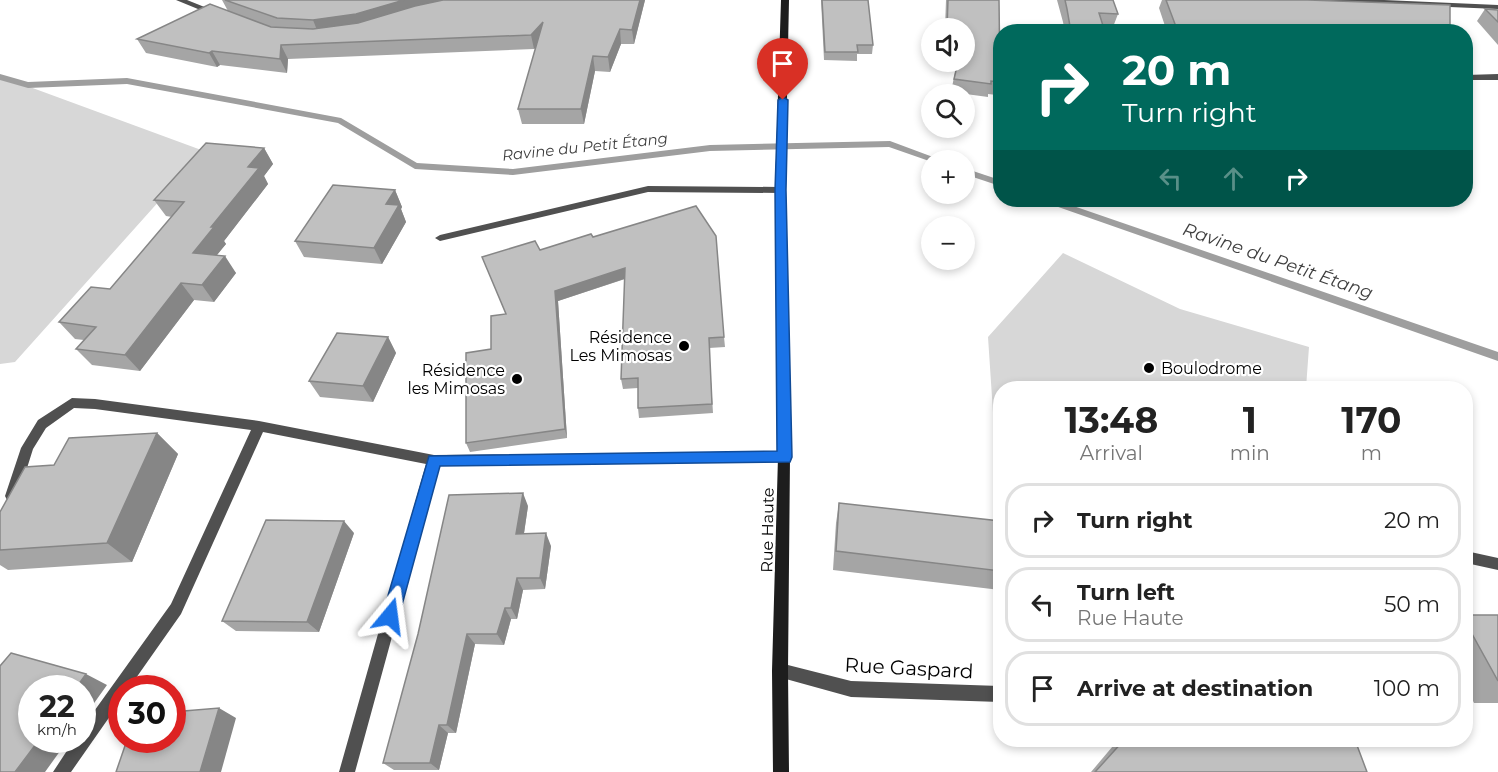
<!DOCTYPE html>
<meta charset="utf-8">
<style>
body{margin:0;font-family:Montserrat,sans-serif;background:#f2f2f2;color:#222;height:100vh;display:flex;flex-direction:column;font-size:22px;white-space:nowrap}
*{box-sizing:border-box;margin:0}
p{font-size:20px;color:#767676}
.icon{flex:none;width:33px;height:33px;fill:none;stroke:currentColor;stroke-width:2;stroke-linecap:round;stroke-linejoin:round}
.map{position:relative;flex:1;overflow:hidden}
.side{position:absolute;left:993px;top:381px;width:480px;height:366px;display:flex;flex-direction:column;background:#fff;border-radius:24px;box-shadow:0 3px 9px #0003}
.side>*{flex:none}
.guide{position:absolute;left:993px;top:24px;width:480px;height:183px;border-radius:24px;box-shadow:0 3px 9px #0003;background:#00695c;color:#fff;overflow:hidden}
.controls{position:absolute;left:921px;top:18px;display:grid;gap:12px}
.controls a{display:grid;place-items:center;width:54px;height:54px;border-radius:50%;background:#fff;box-shadow:0 3px 9px #0003;font-size:30px}
.speed{position:absolute;left:18px;top:675px;display:flex;gap:12px;font-size:30px;font-weight:700;text-align:center}
.speed>*{display:grid;place-content:center;width:78px;height:78px;border-radius:50%;background:#fff;box-shadow:0 3px 9px #0003;line-height:1}
.speed small{font-size:15px;font-weight:400}
.speed .limit{border:9px solid #d22;background:#fff;color:#111}
.pin{position:absolute;display:grid;place-items:center;width:51px;height:51px;color:#fff;margin:-62px -26px;border-radius:50% 50% 50% 0;rotate:-45deg;box-shadow:0 0 6px #0007}
.pin .icon{rotate:45deg}
.me{position:absolute;width:66px;margin:-33px;rotate:16deg;stroke-linejoin:round;filter:drop-shadow(0 0 4px #0008)}
.turn{display:flex;align-items:center;gap:21px;height:126px;padding:0 30px;font-size:27px}
.turn .icon{width:78px;height:78px;stroke-width:2.5}
.turn b{display:block;font-size:42px;line-height:51px}
.lanes{display:flex;align-items:center;height:57px;padding:0 30px;background:#0003;justify-content:center;gap:30px;direction:ltr}
.lanes .off{opacity:.35}
.eta{display:flex;justify-content:space-evenly;align-items:center;height:102px;text-align:center}
.eta b{font-size:36px;font-weight:700;line-height:42px}
ul{padding:0;list-style:none}
li{display:flex;align-items:center;gap:18px;height:75px;margin:0 12px 9px;padding:0 18px;border:3px solid #e0e0e0;border-radius:24px}
li div{flex:1}
li b{display:block;font-size:22px}
li em{font-style:normal}
.map>svg:first-child{display:block}
.green{fill:#d7d7d7}
.lines{fill:none;stroke-linecap:round;stroke-linejoin:round}
.stream{fill:#9e9e9e;fill-rule:evenodd}
.service{fill:#505050;fill-rule:evenodd}
.minor{fill:#505050;fill-rule:evenodd}
.secondary{fill:#1d1d1d;fill-rule:evenodd}
.wall{fill:#a5a5a5}
.shaded-wall{fill:#868686}
.building{fill:#c0c0c0;stroke:#868686;stroke-width:1.5}
.route{fill:#1a73e8;stroke:#114b97;stroke-width:1.5}
.poi-dot{fill:#000;stroke:#fff;stroke-width:2}
.labels{text-anchor:middle;stroke-width:4.5;stroke-linejoin:round;paint-order:stroke}
.far-water-label{font-size:15px;font-style:italic;fill:#3f3f3f;stroke:#fff}
.poi-label{font-size:16px;fill:#000;stroke:#fff;text-anchor:end}
.street-label{font-size:16px;fill:#000;stroke:#fff}
.water-label{font-size:18px;font-style:italic;fill:#3f3f3f;stroke:#fff}
.near-street-label{font-size:20px;fill:#000;stroke:#fff}
</style>
<div class="map">
<svg width="1498" height="772" viewBox="0 0 1498 772">
<rect width="100%" height="100%" fill="#fff"/>
<!-- green -->
<path class="green" d="M 0,76 L 204,151 L 15,362 L 0,364 Z
M 1063,253 L 1180,309 L 1309,347 L 1306,388 L 1000,388 L 1000,518 L 988,337 Z"/>
<g class="lines">
<!-- stream -->
<path class="stream" d="M 0,74 L 28,82 L 127,78 L 341,118 L 417,163 L 513,169 L 710,145 L 890,141 L 941,160 L 932,162 L 889,147 L 710,151 L 513,175 L 415,169 L 338,123 L 127,84 L 28,88 L 0,80 Z
M 964,168 L 1000,180 L 1000,186 L 964,174 Z
M 1042,200 L 1056,200 L 1498,352 L 1498,361 L 1044,202 Z"/>
<!-- service -->
<path class="service" d="M 1498,74 L 1498,80 L 1466,80 L 1466,75 Z"/>
<!-- minor -->
<path class="minor" d="M 176,0 L 187,0 L 222,14 L 215,16 Z
M 1325,0 L 1384,0 L 1498,5 L 1498,9 L 1329,2 Z
M 648,186 L 780,187 L 785,190 L 780,193 L 648,192 L 440,241 L 435,238 L 440,235 Z
M 72,398 L 95,399 L 259,421 L 434,455 L 784,452 L 789,453 L 790,457 L 789,461 L 784,462 L 439,465 L 355,772 L 339,772 L 426,464 L 263,432 L 181,614 L 129,688 L 122,688 L 122,699 L 71,772 L 53,772 L 74,740 L 82,740 L 82,728 L 171,604 L 251,430 L 95,409 L 74,408 L 46,428 L 33,449 L 17,500 L 12,502 L 7,500 L 5,496 L 21,448 L 38,420 Z
M 1466,551 L 1498,558 L 1498,570 L 1466,563 Z
M 780,663 L 851,681 L 1000,686 L 1000,702 L 851,697 L 775,676 L 772,671 L 775,666 Z"/>
<!-- secondary -->
<path class="secondary" d="M 781,0 L 789,0 L 785,190 L 790,457 L 788,671 L 789,772 L 773,772 L 772,671 L 778,457 L 775,190 Z"/>
</g>
<!-- wall -->
<path class="wall" d="M 222,0 L 645,0 L 634,44 L 621,44 L 610,72 L 595,71 L 584,124 L 522,124 L 518,109 L 536,48 L 534,49 L 288,59 L 287,73 L 220,65 L 217,67 L 146,53 L 137,39 L 228,11 Z
M 821,0 L 868,0 L 873,45 L 872,54 L 857,54 L 857,61 L 824,60 Z
M 946,0 L 999,0 L 1000,82 L 997,95 L 988,94 L 988,97 L 951,92 L 964,28 L 945,28 Z
M 1057,0 L 1113,0 L 1118,14 L 1113,27 L 1104,27 L 1105,32 L 1065,32 L 1063,22 Z
M 1162,0 L 1308,0 L 1450,30 L 1449,32 L 1167,32 L 1159,8 Z
M 1485,9 L 1498,10 L 1498,45 L 1477,21 Z
M 264,148 L 273,164 L 264,176 L 268,184 L 224,241 L 226,244 L 216,255 L 236,273 L 214,302 L 194,300 L 140,371 L 92,365 L 76,349 L 84,340 L 75,339 L 59,322 L 110,289 L 172,217 L 166,216 L 154,200 Z
M 395,190 L 402,207 L 401,209 L 406,222 L 382,264 L 304,257 L 295,241 Z
M 593,237 L 724,337 L 725,347 L 709,348 L 713,413 L 639,418 L 638,408 L 638,388 L 623,389 L 621,379 L 625,279 L 558,301 L 567,438 L 470,452 L 466,443 L 491,349 L 506,314 L 482,257 L 540,250 Z
M 388,337 L 396,353 L 373,402 L 320,397 L 309,381 Z
M 157,433 L 178,454 L 132,562 L 8,570 L 0,565 L 0,512 L 54,465 Z
M 839,503 L 1000,521 L 1000,590 L 833,570 L 836,523 Z
M 528,506 L 524,534 L 551,546 L 545,589 L 523,590 L 517,619 L 511,619 L 504,645 L 475,644 L 456,733 L 448,733 L 439,770 L 394,770 L 383,763 Z
M 354,533 L 319,632 L 236,631 L 222,621 Z
M 1466,615 L 1498,615 L 1498,703 L 1474,703 L 1466,687 Z
M 1118,740 L 1355,740 L 1367,772 L 1091,772 Z"/>
<!-- shaded-wall -->
<path class="shaded-wall" d="M 404,0 L 476,0 L 319,35 L 313,20 Z
M 640,0 L 645,0 L 634,44 L 632,30 Z
M 543,22 L 546,36 L 534,49 L 531,35 Z
M 620,29 L 621,44 L 610,72 L 608,57 Z
M 281,45 L 288,59 L 287,73 L 280,59 Z
M 212,51 L 220,65 L 217,67 L 209,53 Z
M 593,56 L 595,71 L 584,124 L 581,109 Z
M 264,148 L 273,164 L 264,176 L 268,184 L 224,241 L 226,244 L 205,270 L 193,253 L 211,227 L 248,167 Z
M 395,190 L 402,207 L 401,209 L 406,222 L 382,264 L 374,248 L 386,204 Z
M 225,256 L 236,273 L 214,302 L 202,285 Z
M 625,268 L 627,278 L 558,301 L 567,438 L 565,429 L 555,291 Z
M 181,283 L 194,300 L 140,371 L 125,355 Z
M 388,337 L 396,353 L 373,402 L 363,386 Z
M 157,433 L 178,454 L 132,562 L 107,543 Z
M 523,493 L 528,506 L 522,546 L 516,534 Z
M 344,521 L 354,533 L 319,632 L 307,622 Z
M 546,533 L 551,546 L 545,589 L 540,578 Z
M 517,578 L 523,590 L 517,619 L 511,608 Z
M 505,608 L 511,619 L 504,645 L 497,634 Z
M 467,634 L 475,644 L 456,733 L 447,725 Z
M 86,674 L 107,685 L 82,720 L 82,688 L 76,688 Z
M 219,708 L 236,718 L 221,772 L 200,772 Z
M 439,725 L 448,733 L 439,770 L 430,763 Z
M 39,740 L 68,740 L 45,772 L 15,772 Z"/>
<!-- building -->
<path class="building" d="M 225,0 L 404,0 L 356,14 L 313,20 L 277,18 Z
M 443,0 L 640,0 L 632,30 L 620,29 L 608,57 L 593,56 L 581,109 L 518,109 L 543,22 L 531,35 L 281,45 L 280,59 L 212,51 L 209,53 L 137,39 L 210,4 L 271,27 L 313,29 L 358,23 L 415,6 Z
M 822,0 L 868,0 L 873,45 L 857,45 L 858,52 L 825,52 Z
M 948,0 L 999,0 L 1000,82 L 991,81 L 991,84 L 954,79 L 958,62 L 964,62 L 964,28 L 947,28 Z
M 1065,0 L 1113,0 L 1118,14 L 1099,13 L 1105,32 L 1071,32 L 1067,9 Z
M 1166,0 L 1308,0 L 1450,5 L 1450,30 L 1413,32 L 1178,32 Z
M 1485,9 L 1498,10 L 1498,22 Z
M 206,143 L 264,148 L 248,167 L 259,168 L 211,227 L 214,227 L 193,253 L 225,256 L 202,285 L 181,283 L 125,355 L 76,349 L 96,327 L 59,322 L 91,287 L 110,289 L 184,202 L 154,200 Z
M 333,185 L 395,190 L 386,204 L 399,205 L 374,248 L 295,241 Z
M 696,206 L 716,236 L 724,337 L 709,338 L 712,404 L 638,408 L 638,378 L 621,379 L 625,268 L 555,291 L 565,429 L 466,443 L 466,353 L 491,349 L 491,316 L 506,314 L 482,257 L 535,241 L 540,250 L 591,234 L 593,237 Z
M 337,333 L 388,337 L 363,386 L 309,381 Z
M 157,433 L 107,543 L 0,550 L 0,512 L 25,467 L 54,465 L 69,438 Z
M 523,493 L 516,534 L 546,533 L 540,578 L 517,578 L 511,608 L 505,608 L 497,634 L 467,634 L 447,725 L 439,725 L 430,763 L 383,763 L 418,634 L 449,495 Z
M 839,503 L 1000,521 L 1000,571 L 836,551 Z
M 266,520 L 344,521 L 307,622 L 222,621 Z
M 1466,615 L 1498,615 L 1498,681 L 1466,623 Z
M 11,653 L 86,674 L 76,688 L 32,688 L 32,740 L 39,740 L 15,772 L 0,772 L 0,666 Z
M 219,708 L 200,772 L 116,772 L 127,740 L 172,740 L 172,712 Z
M 1124,740 L 1355,740 L 1367,772 L 1095,772 Z"/>
<!-- route -->
<path class="route" d="M 783,97 L 788,100 L 786,190 L 792,457 L 790,462 L 440,466 L 399,616 L 396,622 L 390,624 L 385,622 L 382,616 L 429,456 L 777,451 L 775,190 L 778,100 Z"/>
<!-- markers -->
<g class="poi-dot">
<circle cx="684" cy="346" r="6"/>
<circle cx="1149" cy="368" r="6"/>
<circle cx="517" cy="379" r="6"/>
</g>
<g class="labels">
<!-- far-water labels -->
<g class="far-water-label">
<text transform="translate(585 147) rotate(-6)" y="5">Ravine du Petit Étang</text>
</g>
<!-- poi labels -->
<g class="poi-label">
<text x="672" y="343">Résidence<tspan x="672" dy="18">Les Mimosas</tspan></text>
<text x="1161" y="374" text-anchor="start">Boulodrome</text>
<text x="505" y="376">Résidence<tspan x="505" dy="18">les Mimosas</tspan></text>
</g>
<!-- street labels -->
<g class="street-label">
<text transform="translate(767 530) rotate(-89)" y="6">Rue Haute</text>
</g>
<!-- water labels -->
<g class="water-label">
<text transform="translate(1278 261) rotate(19)" y="6">Ravine du Petit Étang</text>
</g>
<!-- near-street labels -->
<g class="near-street-label">
<text transform="translate(909 668) rotate(3)" y="7">Rue Gaspard</text>
</g>
</g>
</svg>
<div class="controls">
<a><svg class="icon" aria-label="sound" viewBox="0 0 24 24"><path d="M4 9h4l5-4v14l-5-4H4zM17 9q2 3 0 6"/></svg></a>
<a><svg class="icon" aria-label="search" viewBox="0 0 24 24"><circle cx="10" cy="10" r="6"/><path d="M15 15l6 6"/></svg></a>
<a>+</a>
<a>−</a>
</div>
<div class="speed"><div>22<small>km/h</small></div><div class="limit">30</div></div>
<div class="pin" style="left:783px;top:100px;background:#d93025"><svg class="icon" aria-label="arrive" viewBox="0 0 24 24"><path d="M6 21V4h12l-3 4 3 4H6"/></svg></div>
<svg class="me" style="left:390px;top:616px" viewBox="-20 -20 40 40"><path d="M0-17L14 15 0 8-14 15z" fill="#1a73e8" stroke="#fff" stroke-width="4"/></svg>
<div class="guide">
<div class="turn"><svg class="icon" aria-label="right" viewBox="0 0 24 24"><path d="M7 20v-9h11M14 6l5 5-5 5"/></svg><div><b>20 m</b>Turn right</div></div>
<div class="lanes"><svg class="icon off" aria-label="left" viewBox="0 0 24 24"><path d="M17 20v-9H6M10 6l-5 5 5 5"/></svg><svg class="icon off" aria-label="ahead" viewBox="0 0 24 24"><path d="M12 20V5M6 11l6-6 6 6"/></svg><svg class="icon" aria-label="right" viewBox="0 0 24 24"><path d="M7 20v-9h11M14 6l5 5-5 5"/></svg></div>
</div>
<section class="side">
<div class="eta">
<div><b>13:48</b><p>Arrival</p></div>
<div><b>1</b><p>min</p></div>
<div><b>170</b><p>m</p></div>
</div>
<ul>
<li><svg class="icon" aria-label="right" viewBox="0 0 24 24"><path d="M7 20v-9h11M14 6l5 5-5 5"/></svg><div><b>Turn right</b></div><em>20 m</em></li>
<li><svg class="icon" aria-label="left" viewBox="0 0 24 24"><path d="M17 20v-9H6M10 6l-5 5 5 5"/></svg><div><b>Turn left</b><p>Rue Haute</p></div><em>50 m</em></li>
<li><svg class="icon" aria-label="arrive" viewBox="0 0 24 24"><path d="M6 21V4h12l-3 4 3 4H6"/></svg><div><b>Arrive at destination</b></div><em>100 m</em></li>
</ul>
</section>
</div>
